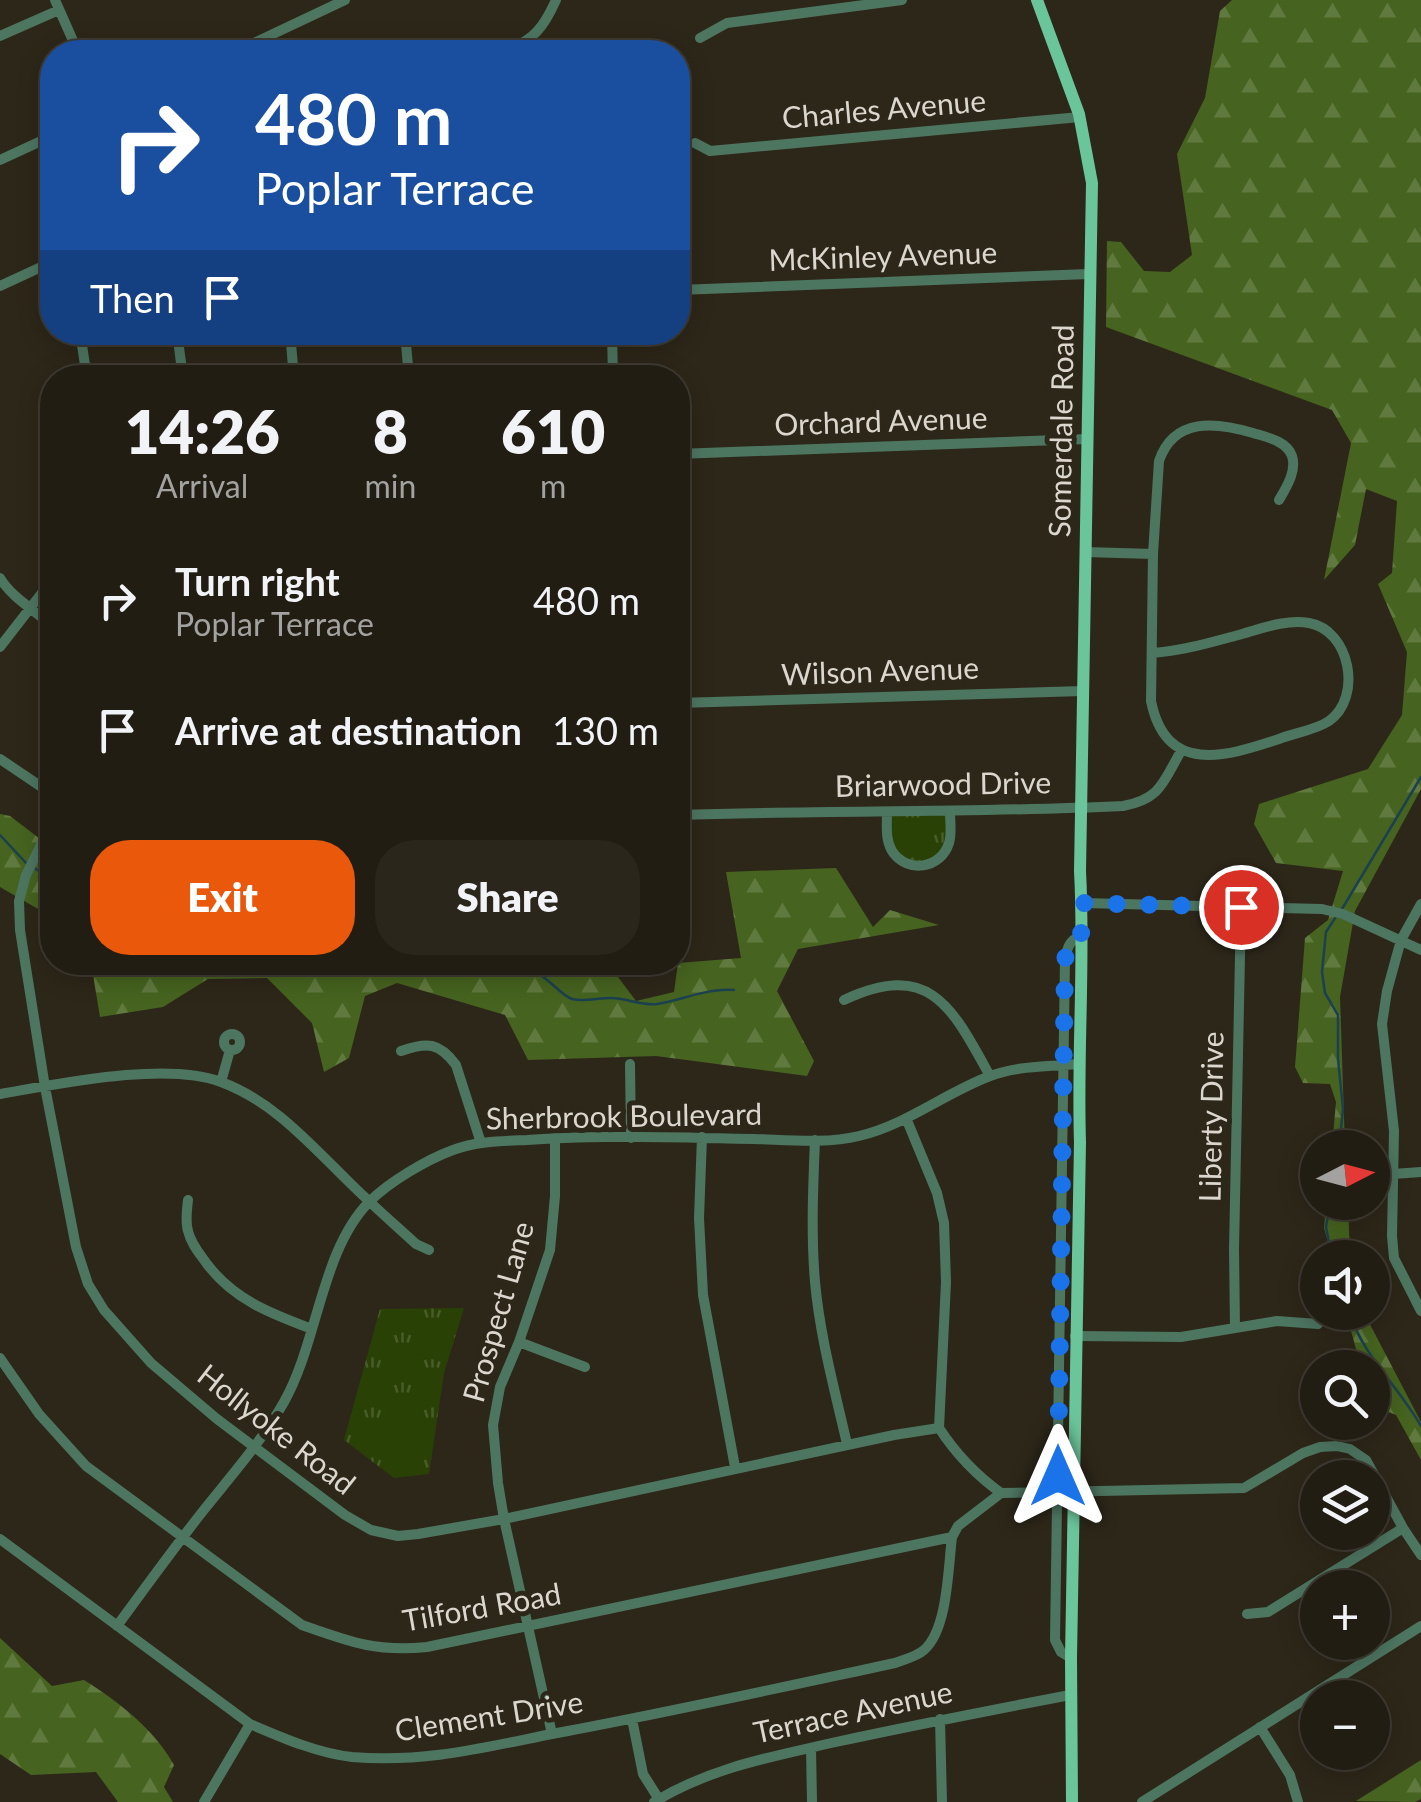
<!DOCTYPE html>
<meta charset="utf-8">
<style>
body{margin:0;font-family:Lato,sans-serif;background:#2a261c;color:#f1f3f6;height:100vh;display:flex;flex-direction:column;font-size:38px;white-space:nowrap}
*{box-sizing:border-box;margin:0}
p{font-size:32px;color:#a2a2a0}
.icon{flex:none;width:55px;height:55px;fill:none;stroke:currentColor;stroke-width:2;stroke-linecap:round;stroke-linejoin:round}
.map{position:relative;flex:1;overflow:hidden}
.details{position:absolute;left:40px;top:365px;width:650px;height:610px;display:flex;flex-direction:column;background:#221d13;border-radius:40px;box-shadow:0 5px 25px #0003,0 0 0 2px #3f3b33}
.details>*{flex:none}
.top-card{position:absolute;left:40px;top:40px;width:650px;height:305px;border-radius:40px;box-shadow:0 5px 25px #0003,0 0 0 2px #3f3b33;background:#1a4fa0;color:#fff;overflow:hidden}
.needle{width:65px;rotate:84deg}
.buttons{position:absolute;left:1300px;top:1130px;display:grid;gap:20px}
.buttons a{display:grid;place-items:center;width:90px;height:90px;border-radius:50%;background:#221d13;box-shadow:0 5px 25px #0003,0 0 0 2px #3f3b33;font-size:50px}
.pin{position:absolute;display:grid;place-items:center;width:85px;height:85px;color:#fff;margin:-42px;border:5px solid #fff;border-radius:50%;box-shadow:0 2px 10px #0007}
.me{position:absolute;width:110px;margin:-55px;rotate:0deg;stroke-linejoin:round;filter:drop-shadow(0 0 8px #0008)}
.turn{display:flex;align-items:center;gap:35px;height:210px;padding:0 50px;font-size:45px}
.turn .icon{width:130px;height:130px;stroke-width:2.5}
.turn b{display:block;font-size:70px;line-height:85px}
.then{display:flex;align-items:center;height:95px;padding:0 50px;background:#0003;gap:20px;font-size:38px}
.eta{display:flex;justify-content:space-evenly;align-items:center;height:170px;text-align:center}
.eta b{font-size:60px;font-weight:800;line-height:70px}
.cta{display:flex;gap:20px;margin-top:auto;padding:20px 50px}
.cta a{flex:1;height:115px;border-radius:40px;background:#ea580c;color:#fff;font-size:40px;font-weight:800;line-height:115px;text-align:center}
.cta a+a{background:#2a261c;color:#f1f3f6}
ul{padding:0;list-style:none}
li{display:flex;align-items:center;gap:30px;height:130px;padding:0 50px}
li div{flex:1}
li b{display:block;font-size:38px}
li em{font-style:normal}
.map>svg:first-child{display:block}
.grass{fill:url(#grass-tufts)}
.forest{fill:url(#forest-firs)}
.pitch{fill:#294104}
.lines{fill:none;stroke-linecap:round;stroke-linejoin:round}
.stream{stroke:#1b4151;stroke-width:2.5}
.minor{stroke:#4d7661;stroke-width:10}
.major{stroke:#6bc59b;stroke-width:12}
.route{stroke:#1a73e8;stroke-width:18;stroke-dasharray:0 32.4}
.labels{text-anchor:middle;stroke-width:10;stroke-linejoin:round;paint-order:stroke}
.street-label{font-size:30px;fill:#dbd7cf;stroke:#2d2719}
</style>
<div class="map">
<svg width="1421" height="1802" viewBox="0 0 1421 1802">
<defs>
<pattern id="grass-tufts" width="24" height="20" patternUnits="userSpaceOnUse" patternTransform="scale(2.5)"><rect width="24" height="20" fill="#294104"/><path d="M3 7l-1-3M5 7V3M7 7l1-3M15 17l-1-3M17 17v-4M19 17l1-3" fill="none" stroke="#475c28"/></pattern>
<pattern id="forest-firs" width="22" height="20" patternUnits="userSpaceOnUse" patternTransform="scale(2.5)"><rect width="22" height="20" fill="#46631f"/><path d="M5 1l3.5 6h-7zM16 11l3.5 6h-7z" fill="#60793e"/></pattern>
</defs>
<rect width="100%" height="100%" fill="#2d2719"/>
<!-- grass -->
<path class="grass" d="M 950,811 L 942,855 L 919,866 L 893,852 L 887,812 Z
M 464,1308 L 444,1373 L 429,1474 L 394,1478 L 344,1440 L 380,1309 Z"/>
<!-- forest -->
<path class="forest" d="M 1232,0 L 1421,0 L 1421,789 L 1355,911 L 1340,997 L 1345,1147 L 1332,1147 L 1336,1102 L 1330,1084 L 1303,1083 L 1295,1067 L 1305,938 L 1328,920 L 1343,871 L 1276,863 L 1254,824 L 1259,804 L 1368,769 L 1402,715 L 1407,652 L 1378,584 L 1392,573 L 1397,501 L 1366,489 L 1355,545 L 1324,580 L 1351,443 L 1332,410 L 1106,327 L 1107,241 L 1121,242 L 1144,271 L 1170,272 L 1192,255 L 1177,154 L 1205,98 L 1220,11 Z
M 0,814 L 10,816 L 52,848 L 52,917 L 0,887 Z
M 836,868 L 873,927 L 890,910 L 939,925 L 798,949 L 777,991 L 814,1061 L 807,1076 L 656,1056 L 528,1060 L 505,1015 L 397,983 L 365,996 L 349,1058 L 324,1072 L 312,1023 L 267,978 L 208,979 L 163,1007 L 100,1017 L 91,963 L 578,963 L 581,971 L 612,969 L 636,1001 L 674,992 L 678,963 L 741,958 L 726,872 Z
M 1326,1203 L 1348,1203 L 1350,1257 L 1332,1257 L 1324,1228 Z
M 1346,1313 L 1364,1313 L 1421,1422 L 1421,1460 L 1396,1415 L 1373,1406 L 1372,1368 L 1361,1367 Z
M 0,1638 L 52,1686 L 84,1680 C 118,1701 155,1730 174,1765 L 164,1787 L 173,1802 L 118,1802 L 96,1772 L 31,1775 L 0,1754 Z
M 1421,1760 L 1421,1799 L 1415,1802 L 1356,1801 Z"/>
<!-- pitch -->
<path class="pitch" d="M 421,1318 L 455,1328 L 445,1363 L 411,1353 Z
M 423,1406 L 427,1446 L 395,1449 L 391,1410 Z"/>
<g class="lines">
<!-- stream -->
<path class="stream" d="M 0,835 L 26,863
M 33,867 L 52,880
M 1342,909 L 1421,777
M 1337,915 L 1326,932 L 1322,972 L 1325,993 L 1338,1015 L 1338,1059 L 1343,1109 L 1339,1148
M 330,962 L 376,968 L 392,962
M 423,962 L 437,973 L 444,974 L 528,968 C 546,974 560,995 572,999 C 584,1002 598,998 611,998 C 627,998 641,1006 657,1004 C 683,1000 706,988 734,990
M 1330,1202 L 1326,1227 L 1332,1258
M 1349,1312 C 1363,1356 1399,1387 1421,1426"/>
<!-- minor -->
<path class="minor" d="M 55,0 L 78,52
M 0,36 L 59,10
M 700,38 L 727,23 L 902,0
M 235,52 L 345,0
M 505,52 C 534,39 543,29 556,0
M 695,143 L 710,151 L 1080,117
M 0,160 L 52,136
M 0,286 L 52,262
M 678,290 L 1089,274
M 80,332 L 87,378
M 177,332 L 183,378
M 290,332 L 294,378
M 405,332 L 409,378
M 612,332 L 613,378
M 678,454 L 1087,439
M 1085,552 L 1153,554
M 0,578 C 12,598 35,610 52,626
M 0,647 L 52,580
M 1152,653 C 1183,651 1212,642 1242,634 C 1263,628 1287,619 1309,623 C 1350,630 1363,697 1329,721 C 1316,730 1294,733 1279,739 C 1225,757 1166,775 1151,701 L 1153,554 L 1159,461 C 1174,417 1216,422 1253,433 C 1266,437 1287,441 1292,456 C 1297,471 1286,488 1279,500
M 678,703 L 1083,691
M 0,759 L 52,794
M 887,812 C 887,825 885,839 892,851 C 907,874 941,869 949,843 C 952,834 950,821 950,811
M 678,815 C 826,810 975,813 1123,806 C 1161,799 1163,782 1181,751
M 52,823 L 26,875 L 19,901 L 20,930 L 45,1087 L 76,1247 L 88,1284 L 104,1310 L 151,1363 L 217,1419 L 345,1515 L 371,1530 L 398,1536 L 418,1534 L 504,1519 L 894,1435 L 939,1428
M 1082,903 L 1322,909 L 1343,914 L 1421,950
M 1421,904 L 1401,940 L 1387,991 L 1382,1024 L 1394,1131 L 1392,1236 L 1394,1258 L 1421,1311
M 844,1000 C 930,960 952,1007 990,1076
M224 1042a8 8 0 1 1 16 0a8 8 0 1 1-16 0Z
M 401,1051 C 427,1042 439,1042 456,1065 L 481,1143
M 630,1064 L 631,1138
M 221,1082 L 230,1050
M 0,1094 C 59,1084 166,1061 221,1082 C 273,1101 310,1144 348,1181 C 370,1203 393,1223 416,1244 L 429,1250
M 906,1118 L 937,1193 L 944,1223 L 946,1282 L 939,1428
M 702,1137 L 699,1218 L 703,1295 L 735,1467
M 815,1140 C 813,1188 811,1235 815,1282 C 820,1337 835,1391 847,1444
M 1393,1174 L 1421,1172
M 188,1200 C 187,1210 185,1221 188,1231 C 191,1244 200,1254 207,1264 C 234,1300 272,1314 312,1329
M 1235,1328 L 1234,1249 L 1241,907
M 1075,1336 L 1181,1337 L 1277,1321 L 1318,1324
M 519,1342 L 585,1367
M 0,1358 L 39,1414 L 86,1466 L 302,1625 C 350,1642 375,1652 427,1647 L 952,1537
M 939,1428 C 956,1454 976,1475 1001,1493 L 1244,1488 L 1303,1453 L 1320,1447 L 1337,1446 L 1350,1449 L 1366,1460 L 1403,1528 L 1421,1555
M 0,1539 L 250,1724 C 283,1738 317,1753 352,1757 C 427,1763 485,1747 557,1733 C 670,1712 783,1687 895,1663 C 905,1659 916,1657 924,1650 C 948,1629 948,1568 952,1537 L 958,1526 L 1001,1493
M 1247,1614 L 1268,1612 L 1403,1528
M 117,1626 C 145,1588 173,1549 203,1511 C 231,1476 262,1441 284,1402 C 318,1342 321,1251 369,1202 C 389,1182 426,1160 453,1150 C 476,1141 502,1141 527,1140 C 602,1135 679,1137 754,1139 C 788,1140 826,1144 859,1136 C 906,1125 945,1093 990,1076 C 1017,1066 1050,1066 1079,1064
M 1071,1658 L 1061,1652 L 1055,1640 L 1065,960 C 1067,949 1069,939 1081,937
M 632,1719 L 643,1774 L 660,1801
M 940,1719 L 942,1802
M 1260,1727 L 1290,1775 L 1298,1802
M 552,1734 L 504,1519 L 498,1483 L 493,1425 L 500,1387 L 519,1342 L 550,1250 L 555,1196 L 555,1138
M 811,1748 L 812,1802
M 204,1802 L 250,1724
M 654,1802 C 712,1767 771,1757 836,1742 C 914,1725 992,1710 1070,1695
M 1142,1802 L 1421,1626"/>
<!-- major -->
<path class="major" d="M 1037,0 L 1079,114 L 1092,183 L 1080,871 C 1085,961 1077,1052 1080,1142 L 1071,1658 L 1072,1802"/>
</g>
<g class="lines">
<!-- route -->
<path class="route" d="M 1058,1476 L 1065,960 C 1067,949 1068,940 1081,938 L 1082,903 L 1241,907"/>
</g>
<g class="labels">
<!-- street labels -->
<g class="street-label">
<text transform="translate(884 110) rotate(-5)" y="10">Charles Avenue</text>
<text transform="translate(883 257) rotate(-2)" y="10">McKinley Avenue</text>
<text transform="translate(881 422) rotate(-2)" y="10">Orchard Avenue</text>
<text transform="translate(1062 431) rotate(-89)" y="10">Somerdale Road</text>
<text transform="translate(880 672) rotate(-2)" y="10">Wilson Avenue</text>
<text transform="translate(943 785) rotate(-1)" y="10">Briarwood Drive</text>
<text transform="translate(624 1117) rotate(-1)" y="10">Sherbrook Boulevard</text>
<text transform="translate(1212 1117) rotate(-89)" y="10">Liberty Drive</text>
<text transform="translate(499 1312) rotate(-74)" y="10">Prospect Lane</text>
<text transform="translate(276 1430) rotate(38)" y="10">Hollyoke Road</text>
<text transform="translate(482 1608) rotate(-10)" y="10">Tilford Road</text>
<text transform="translate(853 1713) rotate(-12)" y="10">Terrace Avenue</text>
<text transform="translate(489 1717) rotate(-9)" y="10">Clement Drive</text>
</g>
</g>
</svg>
<div class="buttons">
<a><svg class="needle" viewBox="-14 -14 28 28"><path d="M0-13l5 13h-10z" fill="#e53935"/><path d="M0 13l5-13h-10z" fill="#a2a2a0"/></svg></a>
<a><svg class="icon" aria-label="sound" viewBox="0 0 24 24"><path d="M4 9h4l5-4v14l-5-4H4zM17 9q2 3 0 6"/></svg></a>
<a><svg class="icon" aria-label="search" viewBox="0 0 24 24"><circle cx="10" cy="10" r="6"/><path d="M15 15l6 6"/></svg></a>
<a><svg class="icon" aria-label="layers" viewBox="0 0 24 24"><path d="M12 4l9 5-9 5-9-5zM3 14l9 5 9-5"/></svg></a>
<a>+</a>
<a>−</a>
</div>
<div class="pin" style="left:1241px;top:907px;background:#d93025"><svg class="icon" aria-label="arrive" viewBox="0 0 24 24"><path d="M6 21V4h12l-3 4 3 4H6"/></svg></div>
<svg class="me" style="left:1058px;top:1476px" viewBox="-20 -20 40 40"><path d="M0-17L14 15 0 8-14 15z" fill="#1a73e8" stroke="#fff" stroke-width="4"/></svg>
<div class="top-card">
<div class="turn"><svg class="icon" aria-label="right" viewBox="0 0 24 24"><path d="M7 20v-9h11M14 6l5 5-5 5"/></svg><div><b>480 m</b>Poplar Terrace</div></div>
<div class="then">Then<svg class="icon" aria-label="arrive" viewBox="0 0 24 24"><path d="M6 21V4h12l-3 4 3 4H6"/></svg></div>
</div>
<section class="details">
<div class="eta">
<div><b>14:26</b><p>Arrival</p></div>
<div><b>8</b><p>min</p></div>
<div><b>610</b><p>m</p></div>
</div>
<ul>
<li><svg class="icon" aria-label="right" viewBox="0 0 24 24"><path d="M7 20v-9h11M14 6l5 5-5 5"/></svg><div><b>Turn right</b><p>Poplar Terrace</p></div><em>480 m</em></li>
<li><svg class="icon" aria-label="arrive" viewBox="0 0 24 24"><path d="M6 21V4h12l-3 4 3 4H6"/></svg><div><b>Arrive at destination</b></div><em>130 m</em></li>
</ul>
<div class="cta"><a>Exit</a><a>Share</a></div>
</section>
</div>
